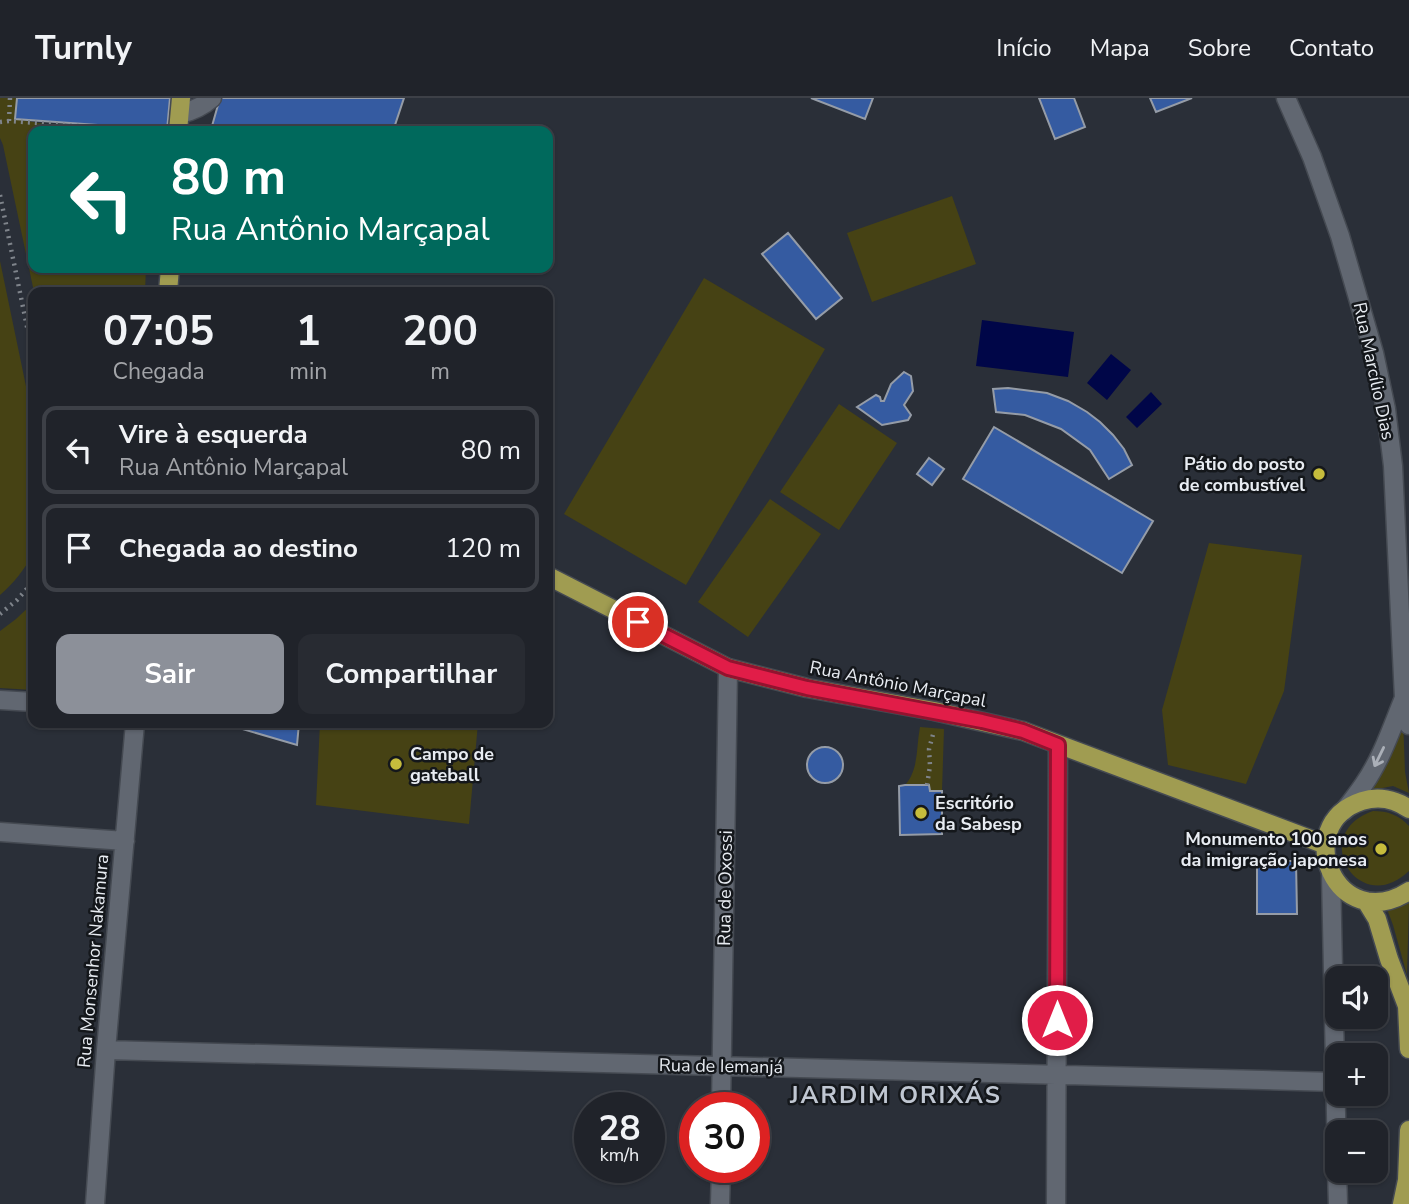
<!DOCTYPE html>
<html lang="pt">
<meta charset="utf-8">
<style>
body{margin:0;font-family:"Nunito Sans",sans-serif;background:#282b32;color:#f1f3f6;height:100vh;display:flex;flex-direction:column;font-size:26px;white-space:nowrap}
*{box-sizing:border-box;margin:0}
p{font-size:23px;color:#a2a4a8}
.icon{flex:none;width:38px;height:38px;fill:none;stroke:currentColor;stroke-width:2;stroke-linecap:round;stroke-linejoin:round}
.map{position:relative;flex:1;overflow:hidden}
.side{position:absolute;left:28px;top:189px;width:525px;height:441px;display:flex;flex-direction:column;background:#20232a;border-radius:14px;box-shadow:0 2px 5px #0004,0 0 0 2px #3d4047}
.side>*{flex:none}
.banner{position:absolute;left:28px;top:28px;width:525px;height:147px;border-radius:14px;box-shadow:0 2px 5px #0004,0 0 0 2px #3d4047;background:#00695c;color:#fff;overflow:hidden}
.tools{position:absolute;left:1325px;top:868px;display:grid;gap:14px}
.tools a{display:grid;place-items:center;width:63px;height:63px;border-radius:14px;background:#20232a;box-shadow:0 2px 5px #0004,0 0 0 2px #3d4047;font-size:35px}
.speed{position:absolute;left:574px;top:994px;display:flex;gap:14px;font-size:35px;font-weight:700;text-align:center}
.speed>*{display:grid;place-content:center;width:91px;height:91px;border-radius:50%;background:#20232a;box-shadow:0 2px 5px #0004,0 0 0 2px #3d4047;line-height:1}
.speed small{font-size:18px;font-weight:400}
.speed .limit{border:10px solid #d22;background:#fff;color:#111}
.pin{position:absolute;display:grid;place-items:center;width:60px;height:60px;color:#fff;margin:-30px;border:4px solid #fff;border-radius:50%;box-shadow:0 2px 7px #0007}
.me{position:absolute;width:77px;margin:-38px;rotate:0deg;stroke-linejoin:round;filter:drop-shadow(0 0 5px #0008)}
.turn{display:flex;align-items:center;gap:24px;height:147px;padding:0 28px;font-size:32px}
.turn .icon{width:91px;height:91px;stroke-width:2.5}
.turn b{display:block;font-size:49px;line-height:60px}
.eta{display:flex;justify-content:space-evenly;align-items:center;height:119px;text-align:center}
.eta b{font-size:42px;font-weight:700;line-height:49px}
.primary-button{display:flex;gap:14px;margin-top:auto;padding:14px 28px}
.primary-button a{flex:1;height:80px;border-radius:14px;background:#8c9099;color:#fff;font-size:28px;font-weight:700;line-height:80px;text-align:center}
.primary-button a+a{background:#282b32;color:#f1f3f6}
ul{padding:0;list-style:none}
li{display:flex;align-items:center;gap:21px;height:88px;margin:0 14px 10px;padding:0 14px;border:4px solid #3d4047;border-radius:14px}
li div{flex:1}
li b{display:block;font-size:26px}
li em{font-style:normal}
header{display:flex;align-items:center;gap:42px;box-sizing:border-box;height:98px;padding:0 35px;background:#20232a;border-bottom:2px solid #3d4047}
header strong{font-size:33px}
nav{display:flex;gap:38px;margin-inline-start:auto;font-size:24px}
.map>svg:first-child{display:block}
.green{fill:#464214}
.water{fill:#000648}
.building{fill:#355ba1;stroke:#959ca7;stroke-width:2}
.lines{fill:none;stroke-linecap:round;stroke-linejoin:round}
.minor-casing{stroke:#454a52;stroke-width:21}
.major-casing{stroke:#454a52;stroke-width:21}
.path{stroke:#7f848b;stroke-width:4.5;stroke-dasharray:2 5;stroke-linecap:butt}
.minor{stroke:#616771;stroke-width:18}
.major{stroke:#a09c51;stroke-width:18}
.oneway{stroke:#abb0b8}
.route-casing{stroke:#92132f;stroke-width:18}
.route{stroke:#e11d48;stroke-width:12}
.poi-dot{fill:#c6bc3c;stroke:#14171b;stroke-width:2.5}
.labels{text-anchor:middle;stroke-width:5;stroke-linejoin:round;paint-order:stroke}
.street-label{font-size:18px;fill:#e8ecf2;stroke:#14171b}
.poi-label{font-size:18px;font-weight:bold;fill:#e8ecf2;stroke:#14171b;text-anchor:end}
.district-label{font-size:24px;font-weight:bold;letter-spacing:2px;fill:#c0c7d2;stroke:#14171b}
</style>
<header>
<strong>Turnly</strong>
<nav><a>Início</a><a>Mapa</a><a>Sobre</a><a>Contato</a></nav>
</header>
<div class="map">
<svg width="1409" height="1106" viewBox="0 0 1409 1106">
<rect width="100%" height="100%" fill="#2a2f38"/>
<!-- green -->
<path class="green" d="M 0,0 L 17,0 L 15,21 L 45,26 L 149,33 L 33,33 L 33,170 L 146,170 L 145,194 L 34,194 L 3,47 L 0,40 Z
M 952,98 L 976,166 L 872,204 L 847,135 Z
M 0,163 L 33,322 L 33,456 C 24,472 14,485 0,497 Z
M 704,180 L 825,251 L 686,487 L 564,416 Z
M 839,306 L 897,345 L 839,432 L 780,394 Z
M 770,401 L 821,436 L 748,539 L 698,504 Z
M 1209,445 L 1302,457 L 1284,593 L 1246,686 L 1168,667 L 1162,612 Z
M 33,505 L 33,592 L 0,590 L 0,533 L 16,521 Z
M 1403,620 L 1405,674 L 1409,695 L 1393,688 L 1372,692 L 1382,675 Z
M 320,625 L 478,625 L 469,726 L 316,707 Z
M 920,629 L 944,631 L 942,693 L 930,693 L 929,687 L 905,687 C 919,672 916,649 920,629 Z
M 1373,713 C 1388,713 1399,717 1409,728 L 1409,773 C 1359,821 1307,736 1373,713 Z
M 1409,805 L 1407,877 L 1393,827 L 1387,811 Z"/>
<!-- water -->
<path class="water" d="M 982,222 L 1074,234 L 1068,279 L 976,268 Z
M 1111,256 L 1131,272 L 1107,302 L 1087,285 Z
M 1151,294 L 1162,306 L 1137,330 L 1126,319 Z"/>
<!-- building -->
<path class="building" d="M 17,0 L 170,0 L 167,32 L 15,21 Z
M 220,0 L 404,0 L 393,33 L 230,33 L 212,28 Z
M 811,0 L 873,0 L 865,21 Z
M 1039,0 L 1074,0 L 1085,29 L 1055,41 Z
M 1150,0 L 1192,0 L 1156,14 Z
M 788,135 L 842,200 L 816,221 L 762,156 Z
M 904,274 L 911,278 L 913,293 L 904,307 L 911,317 L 908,322 L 882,327 L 857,309 L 876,297 L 880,299 L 881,303 L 884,303 L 891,286 Z
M 1008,290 L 1047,295 L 1068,303 L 1087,314 L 1100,324 L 1113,337 L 1124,351 L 1132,367 L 1109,381 L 1090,352 L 1061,331 L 1025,317 L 996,314 L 993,291 Z
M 994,329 L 1153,423 L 1122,475 L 963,381 Z
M 929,360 L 944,371 L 932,387 L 917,376 Z
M 222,625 L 299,625 L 297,647 Z
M807 667a18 18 0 1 1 36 0a18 18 0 1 1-36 0Z
M 905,687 L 929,687 L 930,693 L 942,693 L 942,736 L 900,737 L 899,688 Z
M 1257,763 L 1296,763 L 1297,816 L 1257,816 Z"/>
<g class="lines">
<!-- minor casing -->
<g class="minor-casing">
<path id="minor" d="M 1286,0 L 1312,59 L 1340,138 L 1374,255 L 1386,311 L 1393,368 L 1404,600 L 1409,627
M 180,16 C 193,13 202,9 212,0
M 0,602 L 33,604
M 1344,713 C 1351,704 1358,695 1364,686 C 1382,660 1392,629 1404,600
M 0,734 L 125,743
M 1331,776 L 1337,1064
M 106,952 L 1335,984
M 721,1010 L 728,570
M 1337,1073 L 1338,1106
M 95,1106 L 106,952 L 135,625
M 720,1106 L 721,1069
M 1056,1106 L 1058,647"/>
</g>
<!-- major casing -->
<g class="major-casing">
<path id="major" d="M 178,33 L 181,0
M 168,194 L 170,170
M 548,478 L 728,570 L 807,590 L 934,613 L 1023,633 L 1326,747
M 1409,711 C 1395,701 1378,698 1362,703 C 1289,727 1337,839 1409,793
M 1366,803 L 1377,821 L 1389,861 L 1407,908 L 1409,951
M 1402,1106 L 1407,1082 L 1409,1032"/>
</g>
<!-- path -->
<path class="path" d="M 9,23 L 10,0
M 0,24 L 9,23 L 149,33
M 0,97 L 33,258
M 0,516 L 17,502 L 33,484
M 927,687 L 930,668 L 929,651 L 934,633"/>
<!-- minor -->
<use href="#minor" class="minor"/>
<!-- major -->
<use href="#major" class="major"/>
</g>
<!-- one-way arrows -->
<defs><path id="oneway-shaft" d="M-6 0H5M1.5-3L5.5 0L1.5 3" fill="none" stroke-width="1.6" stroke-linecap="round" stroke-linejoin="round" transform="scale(1.75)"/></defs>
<use class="oneway" href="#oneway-shaft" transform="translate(1379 659) rotate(116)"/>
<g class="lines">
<!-- route casing -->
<g class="route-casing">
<path id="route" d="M 638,524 L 728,570 L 807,590 L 982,623 L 1023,633 L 1058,647 L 1057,922"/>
</g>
<!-- route -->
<use href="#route" class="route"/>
</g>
<!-- markers -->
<g class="poi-dot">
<circle cx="1319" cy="376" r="7"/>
<circle cx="396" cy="666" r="7"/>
<circle cx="921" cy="715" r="7"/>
<circle cx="1381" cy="751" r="7"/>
</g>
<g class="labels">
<!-- street labels -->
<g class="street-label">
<text transform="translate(1374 273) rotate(78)" y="6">Rua Marcílio Dias</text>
<text transform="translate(898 586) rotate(11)" y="6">Rua Antônio Marçapal</text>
<text transform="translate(725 790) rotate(-89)" y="6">Rua de Oxossi</text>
<text transform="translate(93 863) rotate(-85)" y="6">Rua Monsenhor Nakamura</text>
<text transform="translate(721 968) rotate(1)" y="6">Rua de Iemanjá</text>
</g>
<!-- poi labels -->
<g class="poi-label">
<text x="1305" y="372">Pátio do posto<tspan x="1305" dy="21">de combustível</tspan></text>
<text x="410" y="662" text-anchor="start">Campo de<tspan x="410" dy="21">gateball</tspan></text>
<text x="935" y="711" text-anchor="start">Escritório<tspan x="935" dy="21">da Sabesp</tspan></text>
<text x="1367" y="747">Monumento 100 anos<tspan x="1367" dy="21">da imigração japonesa</tspan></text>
</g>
<!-- district labels -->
<g class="district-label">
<text x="896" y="1005">JARDIM ORIXÁS</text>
</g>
</g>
</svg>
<div class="tools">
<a><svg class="icon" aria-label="sound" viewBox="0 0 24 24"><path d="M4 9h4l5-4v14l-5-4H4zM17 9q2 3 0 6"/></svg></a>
<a>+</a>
<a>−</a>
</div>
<div class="speed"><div>28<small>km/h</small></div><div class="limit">30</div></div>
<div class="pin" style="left:638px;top:524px;background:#d93025"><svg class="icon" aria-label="arrive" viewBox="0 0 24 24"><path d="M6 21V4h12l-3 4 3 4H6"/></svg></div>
<svg class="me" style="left:1057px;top:922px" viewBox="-20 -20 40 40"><circle r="17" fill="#e11d48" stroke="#fff" stroke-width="3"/><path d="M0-11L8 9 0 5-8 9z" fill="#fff"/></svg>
<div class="banner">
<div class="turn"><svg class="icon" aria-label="left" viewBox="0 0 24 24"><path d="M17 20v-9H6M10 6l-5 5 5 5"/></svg><div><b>80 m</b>Rua Antônio Marçapal</div></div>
</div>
<section class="side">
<div class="eta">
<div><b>07:05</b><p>Chegada</p></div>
<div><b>1</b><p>min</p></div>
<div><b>200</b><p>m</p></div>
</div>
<ul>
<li><svg class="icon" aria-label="left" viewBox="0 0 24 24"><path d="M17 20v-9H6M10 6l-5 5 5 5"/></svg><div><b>Vire à esquerda</b><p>Rua Antônio Marçapal</p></div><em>80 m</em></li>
<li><svg class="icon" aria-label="arrive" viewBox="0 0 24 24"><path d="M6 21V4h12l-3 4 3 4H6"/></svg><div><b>Chegada ao destino</b></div><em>120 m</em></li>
</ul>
<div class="primary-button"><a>Sair</a><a>Compartilhar</a></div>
</section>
</div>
